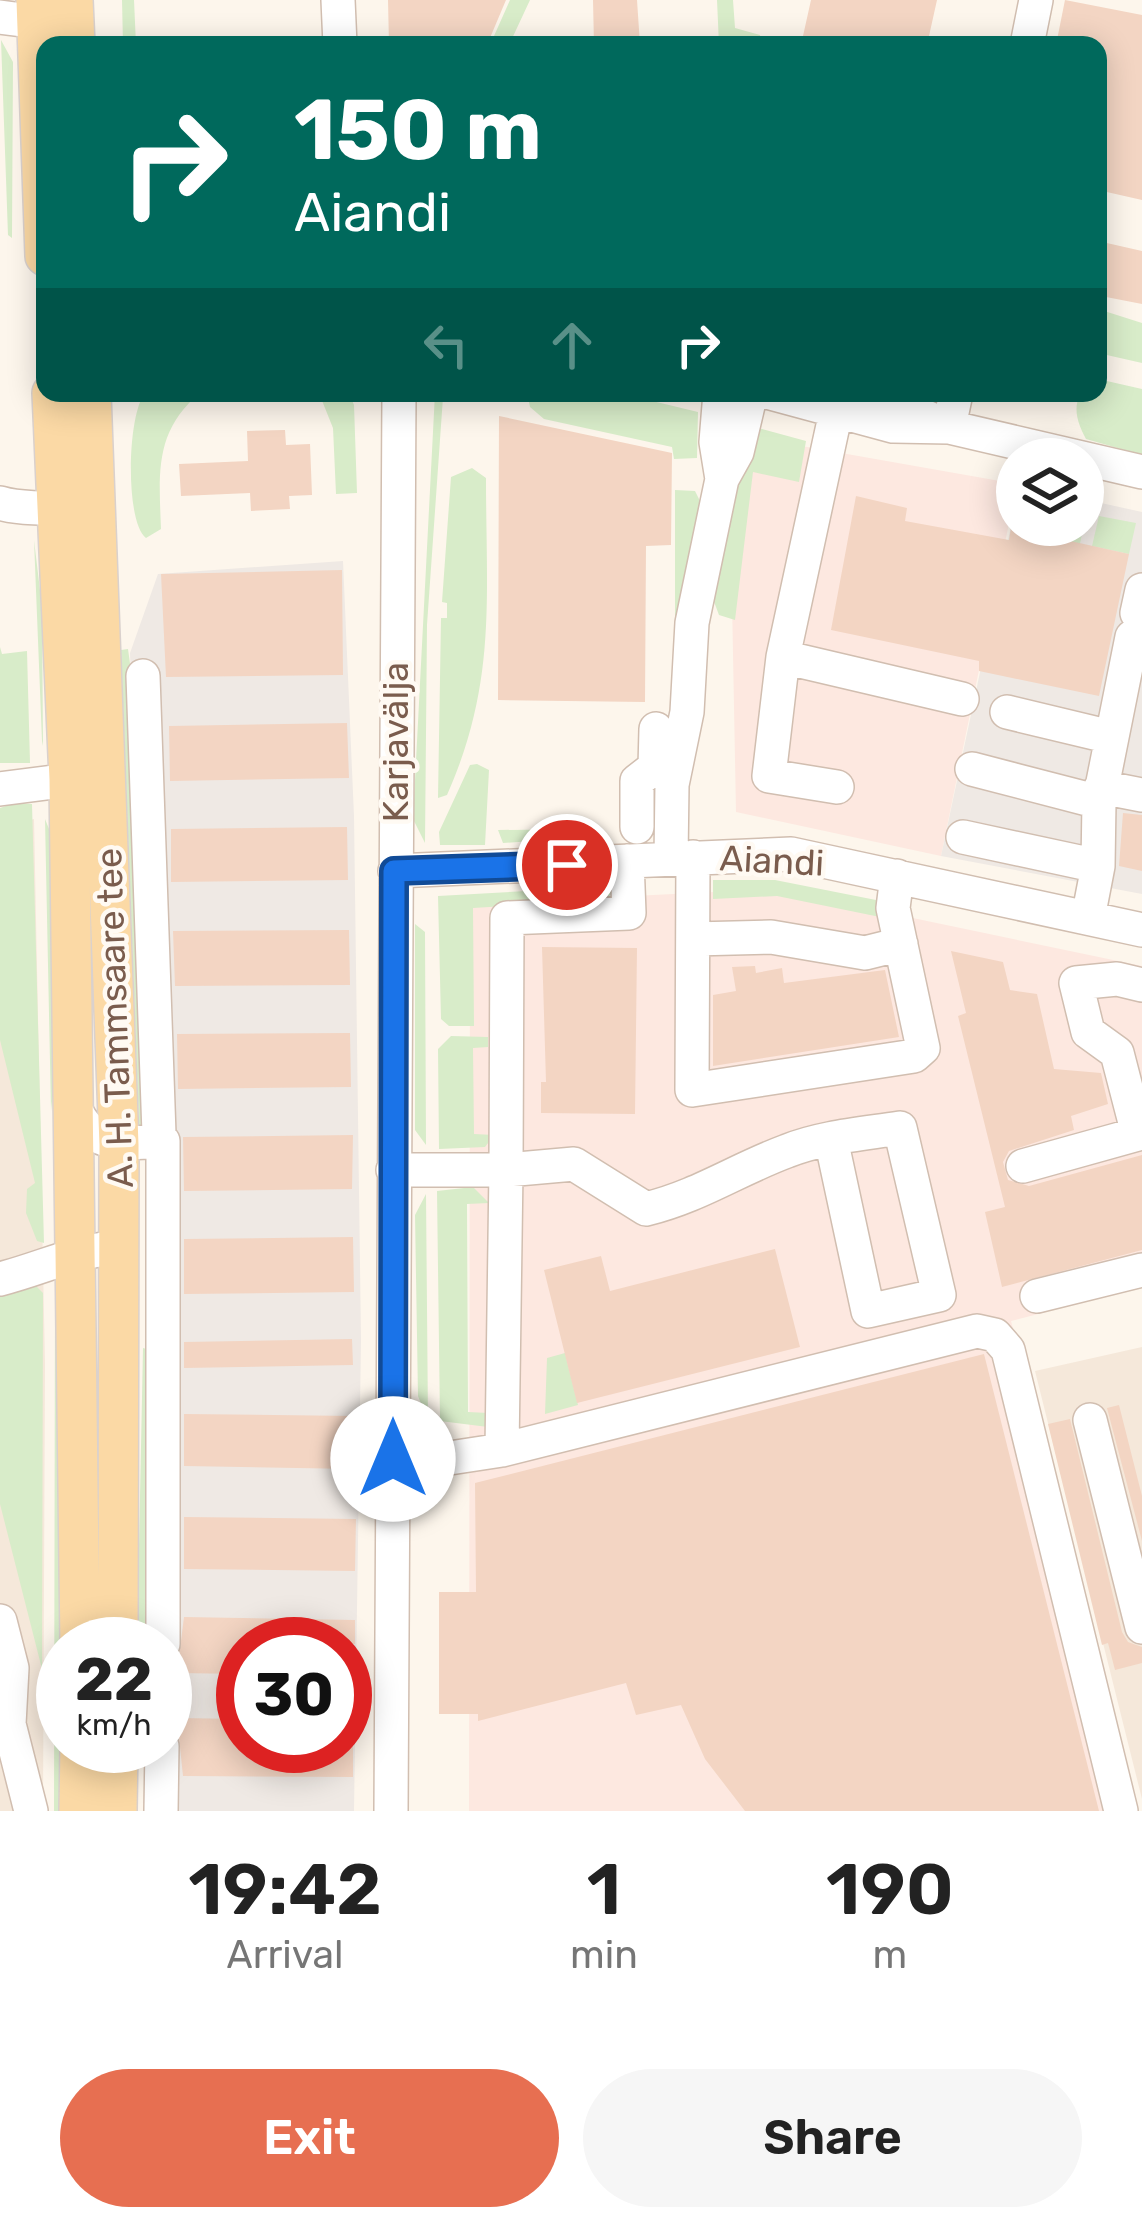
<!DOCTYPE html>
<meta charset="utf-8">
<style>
body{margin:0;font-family:Rubik,sans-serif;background:#f6f6f6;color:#222;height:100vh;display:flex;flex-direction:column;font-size:45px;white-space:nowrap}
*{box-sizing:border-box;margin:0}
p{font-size:39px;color:#767676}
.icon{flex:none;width:66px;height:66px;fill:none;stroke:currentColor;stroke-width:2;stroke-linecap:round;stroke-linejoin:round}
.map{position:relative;height:1811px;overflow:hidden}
.sheet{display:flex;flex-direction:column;background:#fff;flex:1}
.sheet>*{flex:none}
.banner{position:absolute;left:36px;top:36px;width:1071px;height:366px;border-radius:24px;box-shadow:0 6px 30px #0003;background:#00695c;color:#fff;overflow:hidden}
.controls{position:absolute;left:996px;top:438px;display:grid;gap:24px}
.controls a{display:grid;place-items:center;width:108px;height:108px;border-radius:50%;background:#fff;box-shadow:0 6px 30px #0003;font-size:60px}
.speed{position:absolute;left:36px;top:1617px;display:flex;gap:24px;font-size:60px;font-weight:700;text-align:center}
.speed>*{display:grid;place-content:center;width:156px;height:156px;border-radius:50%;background:#fff;box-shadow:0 6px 30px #0003;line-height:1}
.speed small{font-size:30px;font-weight:400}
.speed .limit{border:18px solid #d22;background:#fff;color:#111}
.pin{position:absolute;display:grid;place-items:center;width:102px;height:102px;color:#fff;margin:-51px;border:6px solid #fff;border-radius:50%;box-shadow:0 3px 12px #0007}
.me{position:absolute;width:132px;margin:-66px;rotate:0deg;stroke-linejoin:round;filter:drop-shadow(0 0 9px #0008)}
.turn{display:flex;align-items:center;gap:42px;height:252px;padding:0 60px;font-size:54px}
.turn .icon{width:156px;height:156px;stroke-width:2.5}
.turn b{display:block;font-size:84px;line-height:102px}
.lanes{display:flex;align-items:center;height:114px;padding:0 60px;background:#0003;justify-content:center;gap:60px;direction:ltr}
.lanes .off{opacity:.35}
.eta{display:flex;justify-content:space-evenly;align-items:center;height:204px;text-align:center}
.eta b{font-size:72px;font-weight:600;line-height:84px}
.action{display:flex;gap:24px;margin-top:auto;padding:24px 60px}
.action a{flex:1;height:138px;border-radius:72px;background:#e76f51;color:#fff;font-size:48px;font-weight:600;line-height:138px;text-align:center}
.action a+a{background:#f6f6f6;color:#222}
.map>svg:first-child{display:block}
.residential{fill:#f5e8da}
.commercial{fill:#fde8e0}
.industrial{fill:#efe9e4;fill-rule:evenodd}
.green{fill:#d8ecc9}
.building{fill:#f3d5c3}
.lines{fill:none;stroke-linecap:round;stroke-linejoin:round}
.minor-casing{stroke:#d1beb0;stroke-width:36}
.major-casing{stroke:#dad1cd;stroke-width:42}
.minor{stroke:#fff;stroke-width:33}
.major{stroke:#fbd9a5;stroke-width:39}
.route-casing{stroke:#114b97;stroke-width:30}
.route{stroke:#1a73e8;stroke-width:21}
.labels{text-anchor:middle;stroke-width:9;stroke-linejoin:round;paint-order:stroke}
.street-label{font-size:36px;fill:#7a5c4d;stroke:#fffaf3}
</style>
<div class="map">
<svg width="1142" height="1811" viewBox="0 0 1142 1811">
<rect width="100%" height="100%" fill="#fdf6ec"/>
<!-- residential -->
<path class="residential" d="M 34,819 L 45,1364 L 43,1811 L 0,1811 L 0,828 Z
M 1142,1347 L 1142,1799 L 1035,1371 Z"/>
<!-- commercial -->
<path class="commercial" d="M 751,437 L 1017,484 L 941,856 L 736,812 L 731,548 Z
M 774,889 L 1142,966 L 1142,1287 L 1011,1321 L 1135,1811 L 469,1811 L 470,904 Z"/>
<!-- industrial -->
<path class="industrial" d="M 1017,498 L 1017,525 L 1083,525 L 1083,499 L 1142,512 L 1142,894 L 941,856 Z
M 343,561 L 354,816 L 361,1340 L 354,1811 L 153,1811 L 165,1746 L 165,1644 L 130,653 L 158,574 ZM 243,1644 L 345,1644 L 345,1746 L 243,1746 Z"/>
<!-- green -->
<path class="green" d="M 122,0 L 134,0 L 136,45 L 123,45 Z
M 510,0 L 530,0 L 509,45 L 490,45 Z
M 717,0 L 733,0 L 735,28 L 760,35 L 761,44 L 719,45 Z
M 1,40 L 13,62 L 12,238 L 8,235 Z
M 1098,309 L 1142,323 L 1142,363 L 1098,353 Z
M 1098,379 L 1142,389 L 1142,455 L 1086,439 C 1078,424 1072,408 1081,393 L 1098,393 Z
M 145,393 L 200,393 C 154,431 159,474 161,529 L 146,538 C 125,522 127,415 145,393 Z
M 319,393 L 349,393 L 354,405 L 357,493 L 336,494 L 333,428 Z
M 435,393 L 443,397 L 427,625 L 425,843 L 413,819 Z
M 527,393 L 619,393 L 698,412 L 697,458 L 674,459 L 672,447 L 544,419 L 530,407 Z
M 751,426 L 806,441 L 799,482 L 753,472 L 735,620 L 719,615 L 713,599 Z
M 472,468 L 486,478 C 486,598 497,682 447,795 L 438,798 L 441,618 L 447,618 L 447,603 L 442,602 L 451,477 Z
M 675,490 L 695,491 L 703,507 L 675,632 Z
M 1083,512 L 1086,513 L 1080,544 L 1032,533 L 1034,525 L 1083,525 Z
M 1099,516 L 1136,523 L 1129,554 L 1092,546 Z
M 34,540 L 42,607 L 43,746 L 42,741 Z
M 0,647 L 2,654 L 27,651 L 30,763 L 0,763 Z
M 128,649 L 135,700 L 150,1125 L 139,1127 L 121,650 Z
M 477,764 L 489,770 L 485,845 L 440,845 L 439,832 L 470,765 Z
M 15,803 L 32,804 L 44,1243 L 37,1241 L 26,1213 L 27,1189 L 35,1183 L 0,1040 L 0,808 Z
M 45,819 L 51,834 L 59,1033 L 51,1111 Z
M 587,829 L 588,837 L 503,843 L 498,830 Z
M 775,880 L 881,901 L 880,917 L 777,896 L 713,899 L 713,880 Z
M 616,886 L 607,900 L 473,908 L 474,1026 L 449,1026 L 441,1019 L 438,896 Z
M 415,924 L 425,932 L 426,1145 L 415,1130 Z
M 451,1036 L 488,1037 L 488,1047 L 473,1048 L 474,1134 L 494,1135 L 485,1147 L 439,1149 L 438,1049 Z
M 473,1187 L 489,1203 L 467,1204 L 468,1412 L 488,1413 L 488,1427 L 440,1421 L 437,1191 Z
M 426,1194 L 428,1421 L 418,1396 L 415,1215 Z
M 35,1285 L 43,1293 L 42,1669 L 0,1504 L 0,1294 Z
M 55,1286 L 62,1306 L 60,1811 L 54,1811 Z
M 143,1348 L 153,1351 L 150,1644 L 137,1644 Z
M 565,1353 L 578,1405 L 545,1414 L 547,1358 Z"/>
<!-- building -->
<path class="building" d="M 388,0 L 506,0 L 487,45 L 389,45 Z
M 593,0 L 637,0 L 640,45 L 594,45 Z
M 811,0 L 937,0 L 927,45 L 801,45 Z
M 1065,0 L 1142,15 L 1142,200 L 1098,190 L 1098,45 L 1056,45 Z
M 1098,241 L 1142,251 L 1142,304 L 1101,296 L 1105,277 L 1098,277 Z
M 499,416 L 672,453 L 671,545 L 646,546 L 645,702 L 498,700 Z
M 285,430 L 286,445 L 310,444 L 312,495 L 289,496 L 290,509 L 251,511 L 250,493 L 181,496 L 179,464 L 248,461 L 247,431 Z
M 856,496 L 907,508 L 905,521 L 1009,540 L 1011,528 L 1129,554 L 1099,696 L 979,671 L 979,661 L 831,630 Z
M 342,570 L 343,675 L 166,677 L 161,574 Z
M 347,723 L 349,778 L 170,781 L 169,726 Z
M 1123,813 L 1142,815 L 1142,871 L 1119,866 Z
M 347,827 L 348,880 L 171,882 L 171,829 Z
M 349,930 L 350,985 L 175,986 L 173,931 Z
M 542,947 L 637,948 L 635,1114 L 541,1113 L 541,1082 L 546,1082 Z
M 951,951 L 1003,962 L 1010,990 L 1037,994 L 1054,1069 L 1101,1073 L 1108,1104 L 1071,1116 L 1074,1130 L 1009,1151 L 1003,1162 L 1008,1180 L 1029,1186 L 1142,1155 L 1142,1250 L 1002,1287 L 985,1212 L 1005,1207 L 958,1016 L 966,1013 Z
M 755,966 L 756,973 L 782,968 L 784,983 L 885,970 L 899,1037 L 713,1066 L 713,995 L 736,991 L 732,967 Z
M 350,1033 L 351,1087 L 178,1089 L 177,1034 Z
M 353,1135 L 352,1189 L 184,1191 L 183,1137 Z
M 353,1237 L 354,1292 L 184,1294 L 184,1239 Z
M 775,1249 L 800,1347 L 577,1403 L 544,1270 L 601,1256 L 610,1291 Z
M 352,1339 L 353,1365 L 184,1368 L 184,1342 Z
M 984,1354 L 1099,1811 L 745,1811 L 705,1759 L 681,1705 L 636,1715 L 626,1683 L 478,1721 L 478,1714 L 439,1714 L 439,1592 L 476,1592 L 475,1483 Z
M 1119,1405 L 1142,1496 L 1142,1541 L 1107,1408 Z
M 184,1414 L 355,1416 L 354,1469 L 184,1466 Z
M 1070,1419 L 1122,1632 L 1128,1642 L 1142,1647 L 1142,1663 L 1115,1670 L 1108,1643 L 1102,1645 L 1048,1424 Z
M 184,1517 L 356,1519 L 355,1571 L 184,1569 Z
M 184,1617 L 355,1620 L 355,1644 L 243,1644 L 243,1674 L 177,1673 Z
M 177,1718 L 243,1719 L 243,1746 L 353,1746 L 353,1777 L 183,1776 Z"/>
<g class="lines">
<!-- minor casing -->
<g class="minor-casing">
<path id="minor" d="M 338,0 L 340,45
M 0,17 L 38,22
M 1027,45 L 1036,0
M 720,393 L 716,442 L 722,479
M 771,393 L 893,426 L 949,427 L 1142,472
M 840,393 L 783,657 L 962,699
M 872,393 L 931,419
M 949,427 L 956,393
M 0,503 C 28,512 53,502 78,519
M 1137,613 L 1142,590
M 783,657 L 769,776 L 837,787
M 143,676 L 159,1134 L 154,1142
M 1007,712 L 1111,737
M 656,729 L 655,767 L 674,767
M 972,769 L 1099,802
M 1101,787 L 1142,795
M 0,789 L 93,777
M 637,827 L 637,781 L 655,767
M 963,837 L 1098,866
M 693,857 L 692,1090 L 914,1056 L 923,1048 L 893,908 L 897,876
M 671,858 L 672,785 L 687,712 L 692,623 L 722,479 L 737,452 L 751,393
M 627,861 L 629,913 L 507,918 L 506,1170 L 574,1164 L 646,1209 C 699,1196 736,1170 787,1151 C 822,1137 862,1134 900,1128 L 939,1295 L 868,1311 L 831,1139
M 395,871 L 791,854 L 1142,930
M 1088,918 L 1098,866 L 1099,802 L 1132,637
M 694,939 L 771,937 L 865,953 L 901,944
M 1142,985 L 1117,979 L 1076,983 L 1088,1032 L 1117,1053 L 1138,1134 L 1142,1133
M 75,1109 C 95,1150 122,1143 163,1141 L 163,1644
M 1023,1166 L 1138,1134
M 393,1170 L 506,1170 L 502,1450
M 0,1279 C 43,1268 77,1250 121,1247
M 1037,1296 L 1142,1270
M 1090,1420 L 1142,1627
M 393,1459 L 430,1461 L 502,1450 L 977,1331 L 995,1335 L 1008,1350 L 1121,1811
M 0,1621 L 12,1668 L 9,1724 L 31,1811
M 161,1811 L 162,1746
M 391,1811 L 399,393"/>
</g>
<!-- major casing -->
<g class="major-casing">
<path id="major" d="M 36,0 L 45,256
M 73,0 L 75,45
M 52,393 L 69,779 L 80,1644
M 91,393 L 119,1145 L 118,1644
M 79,1811 L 80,1746
M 117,1811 L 118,1746"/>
</g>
<!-- minor -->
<use href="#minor" class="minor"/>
<!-- major -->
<use href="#major" class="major"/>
</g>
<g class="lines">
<!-- route casing -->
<g class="route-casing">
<path id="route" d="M 393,1459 L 394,871 L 567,865"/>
</g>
<!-- route -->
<use href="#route" class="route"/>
</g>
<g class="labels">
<!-- street labels -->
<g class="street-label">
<text transform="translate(395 742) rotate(-90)" y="13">Karjavälja</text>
<text transform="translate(772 860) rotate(3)" y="13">Aiandi</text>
<text transform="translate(114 1018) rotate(-92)" y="13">A. H. Tammsaare tee</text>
</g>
</g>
</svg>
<div class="controls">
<a><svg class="icon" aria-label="layers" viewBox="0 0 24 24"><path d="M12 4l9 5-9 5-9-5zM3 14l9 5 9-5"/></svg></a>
</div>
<div class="speed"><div>22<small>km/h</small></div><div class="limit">30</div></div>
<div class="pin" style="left:567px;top:865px;background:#d93025"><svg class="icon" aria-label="arrive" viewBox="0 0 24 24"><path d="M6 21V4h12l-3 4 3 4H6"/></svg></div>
<svg class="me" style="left:393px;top:1459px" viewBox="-20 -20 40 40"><circle r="19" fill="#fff"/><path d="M0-13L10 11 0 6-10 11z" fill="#1a73e8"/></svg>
<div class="banner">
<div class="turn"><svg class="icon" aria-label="right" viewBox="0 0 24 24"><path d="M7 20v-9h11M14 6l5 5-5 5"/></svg><div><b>150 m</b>Aiandi</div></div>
<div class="lanes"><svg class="icon off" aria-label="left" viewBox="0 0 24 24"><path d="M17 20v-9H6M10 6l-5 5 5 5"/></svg><svg class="icon off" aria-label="ahead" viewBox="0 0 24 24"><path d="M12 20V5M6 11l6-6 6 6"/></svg><svg class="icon" aria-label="right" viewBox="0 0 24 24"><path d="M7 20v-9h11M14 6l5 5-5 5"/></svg></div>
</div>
</div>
<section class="sheet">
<div class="eta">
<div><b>19:42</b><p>Arrival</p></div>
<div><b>1</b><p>min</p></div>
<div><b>190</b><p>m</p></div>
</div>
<div class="action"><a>Exit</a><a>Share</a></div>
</section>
